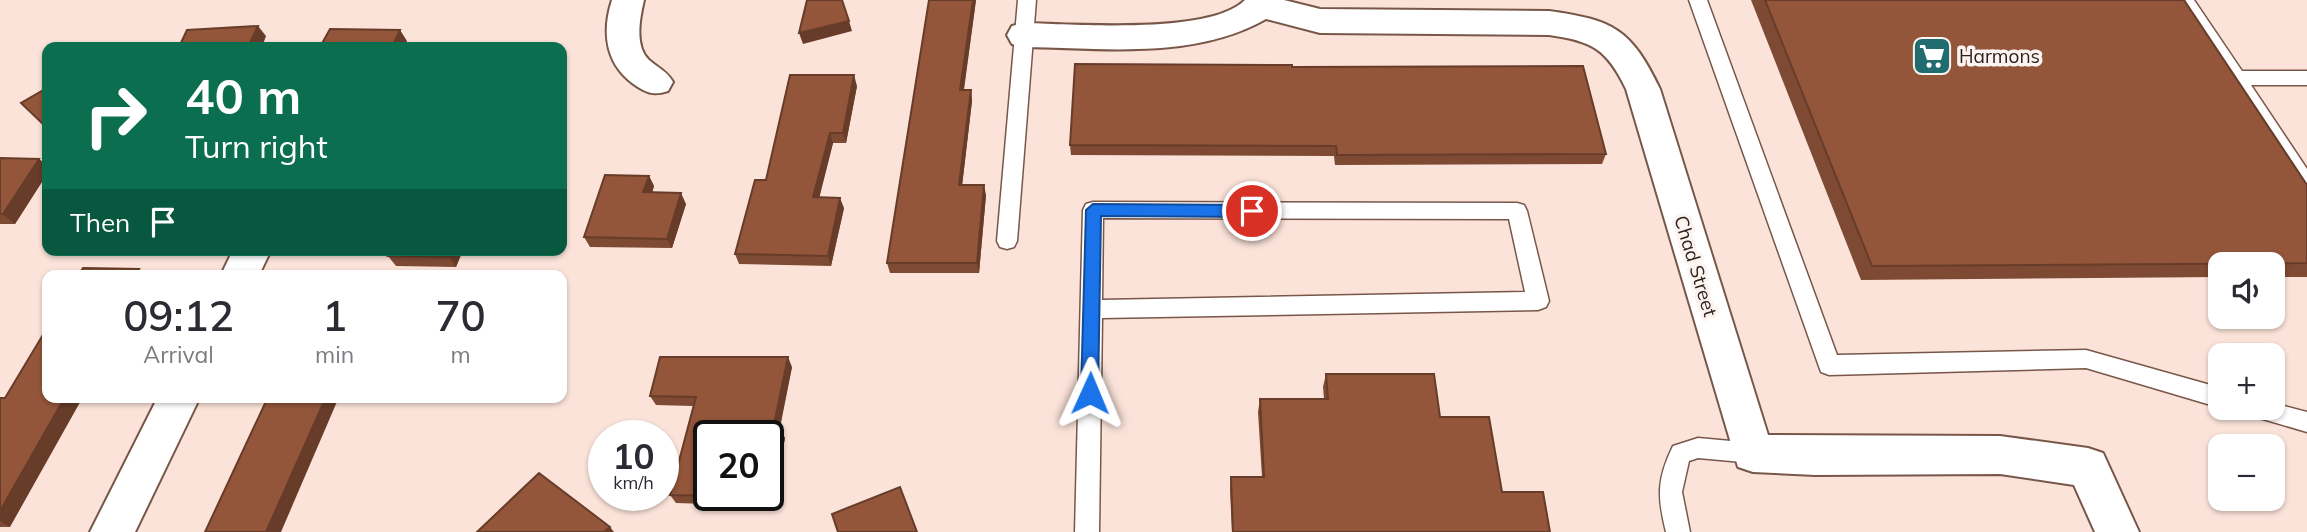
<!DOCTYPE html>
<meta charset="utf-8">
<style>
body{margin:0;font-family:Mulish,sans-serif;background:#f7f7f7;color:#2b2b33;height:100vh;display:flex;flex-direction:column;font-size:26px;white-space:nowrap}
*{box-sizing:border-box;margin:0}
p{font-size:23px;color:#7c7c81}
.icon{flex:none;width:38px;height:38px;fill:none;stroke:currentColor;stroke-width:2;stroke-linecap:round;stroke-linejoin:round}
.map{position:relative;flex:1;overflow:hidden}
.sheet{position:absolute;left:42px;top:270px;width:525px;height:133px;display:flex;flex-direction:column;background:#fff;border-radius:14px;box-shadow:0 2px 5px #0004}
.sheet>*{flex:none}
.banner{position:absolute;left:42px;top:42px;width:525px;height:214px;border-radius:14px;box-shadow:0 2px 5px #0004;background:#0b6e4f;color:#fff;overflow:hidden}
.fabs{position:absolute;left:2208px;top:252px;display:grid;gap:14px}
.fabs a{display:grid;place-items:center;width:77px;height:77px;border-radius:14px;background:#fff;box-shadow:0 2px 5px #0004;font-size:35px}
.speed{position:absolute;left:588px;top:420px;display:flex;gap:14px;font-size:35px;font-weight:700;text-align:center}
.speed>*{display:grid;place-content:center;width:91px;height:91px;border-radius:50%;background:#fff;box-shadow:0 2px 5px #0004;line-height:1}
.speed small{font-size:18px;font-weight:400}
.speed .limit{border:4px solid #111;border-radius:10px;background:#fff;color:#111}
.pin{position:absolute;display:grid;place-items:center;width:60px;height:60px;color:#fff;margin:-30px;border:4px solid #fff;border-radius:50%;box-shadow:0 2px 7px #0007}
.me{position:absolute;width:77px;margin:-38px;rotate:1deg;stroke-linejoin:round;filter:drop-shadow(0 0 5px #0008)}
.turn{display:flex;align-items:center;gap:24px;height:147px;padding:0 28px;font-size:32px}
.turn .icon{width:91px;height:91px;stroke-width:2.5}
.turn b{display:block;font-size:49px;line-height:60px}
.then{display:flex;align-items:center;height:66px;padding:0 28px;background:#0003;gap:14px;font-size:26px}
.eta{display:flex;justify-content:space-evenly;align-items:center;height:119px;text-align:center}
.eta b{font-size:42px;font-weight:600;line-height:49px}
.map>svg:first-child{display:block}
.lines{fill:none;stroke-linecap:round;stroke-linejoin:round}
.service-casing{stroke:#785749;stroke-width:3}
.minor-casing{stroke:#785749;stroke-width:4}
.service{fill:#fff;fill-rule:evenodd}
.minor{fill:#fff;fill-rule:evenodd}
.wall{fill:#7e4a33;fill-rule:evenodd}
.shaded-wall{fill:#673c29}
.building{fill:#93563b;stroke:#673c29;stroke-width:2}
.route{fill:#1a73e8;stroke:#114b97;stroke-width:2}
.labels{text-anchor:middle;stroke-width:7;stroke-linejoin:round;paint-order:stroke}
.poi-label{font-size:19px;fill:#2f211b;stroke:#fcf4f1;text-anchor:start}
.street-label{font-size:19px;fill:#2f211b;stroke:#fcf4f1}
</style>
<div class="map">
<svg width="2307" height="532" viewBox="0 0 2307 532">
<rect width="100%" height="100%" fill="#fbe3d9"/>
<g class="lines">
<!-- service casing -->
<g class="service-casing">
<path id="service" d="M 1018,0 L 1036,0 L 1017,241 L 1014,247 L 1007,249 L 1000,247 L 997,241 Z
M 1689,0 L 1707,0 L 1837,355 L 2086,350 L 2221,388 L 2221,408 L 2086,368 L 1829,375 L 1821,372 Z
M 2176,0 L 2194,0 L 2242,71 L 2307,71 L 2307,85 L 2251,85 L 2307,169 L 2307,193 L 2300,191 Z
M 1093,202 L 1517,203 L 1524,205 L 1527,211 L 1549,301 L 1546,307 L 1538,310 L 1102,318 L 1099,532 L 1075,532 L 1083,210 L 1086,204 ZM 1103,218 L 1509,219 L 1525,292 L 1102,300 Z
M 2273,403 L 2307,412 L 2307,432 L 2249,415 L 2246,408 L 2273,408 Z
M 1698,438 L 1753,443 L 1761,446 L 1765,453 L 1761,460 L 1753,463 L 1698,458 L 1689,461 L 1682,492 L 1690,532 L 1666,532 C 1657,496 1657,479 1673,446 Z"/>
</g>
<!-- minor casing -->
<g class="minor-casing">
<path id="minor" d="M 612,0 L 644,0 C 640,17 634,46 649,60 C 658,68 667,71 673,82 L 668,91 C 656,95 649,94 638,87 C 606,67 601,34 612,0 Z
M 1245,0 L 1284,0 L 1320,9 L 1549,11 C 1614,20 1631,29 1660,89 L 1768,435 L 2000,436 L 2088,448 L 2103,453 L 2139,532 L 2095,532 L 2074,485 L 2000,474 L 1815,475 L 1753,472 L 1738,467 L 1626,89 C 1607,49 1592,41 1549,35 L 1320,33 L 1266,19 C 1194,60 1103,48 1024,47 L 1012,44 L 1007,35 L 1012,26 L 1024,23 C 1074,24 1211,35 1245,0 Z
M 233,250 L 271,250 L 259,275 L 221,275 Z
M 158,397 L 200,397 L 135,532 L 90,532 Z"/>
</g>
<!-- service -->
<use href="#service" class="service"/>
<!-- minor -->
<use href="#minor" class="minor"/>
</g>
<!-- wall -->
<path class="wall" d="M 929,0 L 976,0 L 964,90 L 971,90 L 972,101 L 962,185 L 986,195 L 979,273 L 890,273 L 887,263 Z
M 1751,0 L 2184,0 L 2307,185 L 2307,277 L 2273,277 L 2273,264 L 2221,264 L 2221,277 L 1861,280 Z
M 1292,67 L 1606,154 L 1602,164 L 1335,165 L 1334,156 L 1071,155 L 1070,145 Z
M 857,86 L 846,143 L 833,143 L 819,197 L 844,208 L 831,266 L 739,264 L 735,254 L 766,180 Z
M 0,158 L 39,159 L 47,166 L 47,174 L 15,224 L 0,224 Z
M 649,176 L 654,186 L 652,193 L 686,204 L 672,248 L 590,247 L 584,237 Z
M 391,250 L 463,250 L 456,267 L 396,266 L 388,256 Z
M 792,367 L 779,429 L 785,438 L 773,498 L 741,498 L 740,505 L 676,503 L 670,495 L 693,406 L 656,405 L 650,396 ZM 768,436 L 768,495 L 709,495 Z
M 1326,374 L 1440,417 L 1502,492 L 1550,532 L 1232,532 L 1230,489 L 1231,477 L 1262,477 L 1258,412 L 1260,399 L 1324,399 L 1323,387 Z
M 0,398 L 5,398 L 10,527 L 0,527 Z"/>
<!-- shaded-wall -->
<path class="shaded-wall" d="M 973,0 L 976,0 L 962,101 L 960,90 Z
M 849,21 L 852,31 L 803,44 L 799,33 Z
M 258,26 L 266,36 L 262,47 L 248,47 Z
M 400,30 L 407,41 L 404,47 L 392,47 Z
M 854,75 L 857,86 L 846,143 L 843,133 Z
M 971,90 L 972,101 L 961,195 L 959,185 Z
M 830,133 L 833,143 L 817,207 L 813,197 Z
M 39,159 L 47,166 L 47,174 L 15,224 L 3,214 Z
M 649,176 L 654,186 L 649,203 L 643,192 Z
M 984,185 L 986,195 L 979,273 L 977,263 Z
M 681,193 L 686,204 L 672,248 L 667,239 Z
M 840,198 L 844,208 L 831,266 L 828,256 Z
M 452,250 L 463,250 L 456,267 L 449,257 Z
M 139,269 L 145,275 L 135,275 Z
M 788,357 L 792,367 L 778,438 L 773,429 Z
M 65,397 L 83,397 L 10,527 L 0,521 L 0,511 Z
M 326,397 L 339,397 L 281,532 L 266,532 Z
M 780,429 L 785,438 L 773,498 L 768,491 L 768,488 Z
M 735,495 L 740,495 L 741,498 L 740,505 Z
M 610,527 L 614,532 L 604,532 Z"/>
<!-- building -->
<path class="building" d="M 807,0 L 842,0 L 849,21 L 799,33 Z
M 929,0 L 973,0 L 960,90 L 971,90 L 959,185 L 984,185 L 977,263 L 887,263 Z
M 1765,0 L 2184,0 L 2307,185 L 2307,263 L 1872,266 Z
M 258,26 L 248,47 L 179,47 L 187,30 Z
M 330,29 L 400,30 L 392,47 L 320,47 Z
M 1075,64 L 1292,65 L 1292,67 L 1583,66 L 1606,154 L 1337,155 L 1336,146 L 1070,145 Z
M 790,75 L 854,75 L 843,133 L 830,133 L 813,197 L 840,198 L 828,256 L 735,254 L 755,180 L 766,180 Z
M 47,88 L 47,128 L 21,103 Z
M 0,158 L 39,159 L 3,214 L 0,214 Z
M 605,175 L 649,176 L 643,192 L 681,193 L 667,239 L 584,237 Z
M 391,250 L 452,250 L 449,257 L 388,256 Z
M 83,268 L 139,269 L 135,275 L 79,275 Z
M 47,328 L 47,397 L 65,397 L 0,511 L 0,398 L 5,398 Z
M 660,357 L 788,357 L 773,429 L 780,429 L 768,488 L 768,436 L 709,436 L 709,495 L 735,495 L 734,496 L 670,495 L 696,397 L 650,396 Z
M 1326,374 L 1434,374 L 1440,417 L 1489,417 L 1502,492 L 1543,492 L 1550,532 L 1233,532 L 1231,477 L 1264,477 L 1260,399 L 1328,399 Z
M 268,397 L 326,397 L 266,532 L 205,532 Z
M 539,473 L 610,527 L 604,532 L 477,532 Z
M 900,487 L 917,532 L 838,532 L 832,514 Z"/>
<!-- route -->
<path class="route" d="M 1093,204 L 1252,205 L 1260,211 L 1252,217 L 1101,216 L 1098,393 L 1096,398 L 1090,400 L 1084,398 L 1081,393 L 1086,210 Z"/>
<!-- icons -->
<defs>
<g id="supermarket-square" transform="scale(2.0125)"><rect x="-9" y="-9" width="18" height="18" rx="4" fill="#206c6f" stroke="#fcf4f1"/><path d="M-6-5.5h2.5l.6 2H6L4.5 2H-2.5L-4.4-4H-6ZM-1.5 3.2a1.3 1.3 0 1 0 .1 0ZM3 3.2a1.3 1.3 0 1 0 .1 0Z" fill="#fff"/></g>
</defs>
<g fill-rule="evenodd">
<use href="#supermarket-square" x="1932" y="56"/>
</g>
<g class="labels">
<!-- poi labels -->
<g class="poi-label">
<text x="1959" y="63">Harmons</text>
</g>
<!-- street labels -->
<g class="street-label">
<text transform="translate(1696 266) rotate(73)" y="7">Chad Street</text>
</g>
</g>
</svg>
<div class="fabs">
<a><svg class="icon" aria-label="sound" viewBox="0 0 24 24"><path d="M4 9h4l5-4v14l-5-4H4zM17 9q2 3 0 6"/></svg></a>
<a>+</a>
<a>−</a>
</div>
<div class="speed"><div>10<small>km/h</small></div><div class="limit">20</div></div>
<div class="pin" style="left:1252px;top:211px;background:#d93025"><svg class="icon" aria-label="arrive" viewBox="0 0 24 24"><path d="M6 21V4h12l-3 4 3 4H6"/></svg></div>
<svg class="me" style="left:1090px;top:393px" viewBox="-20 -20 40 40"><path d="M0-17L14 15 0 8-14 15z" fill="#1a73e8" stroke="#fff" stroke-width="4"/></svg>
<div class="banner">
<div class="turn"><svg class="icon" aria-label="right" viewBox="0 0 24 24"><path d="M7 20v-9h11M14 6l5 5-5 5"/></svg><div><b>40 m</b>Turn right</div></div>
<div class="then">Then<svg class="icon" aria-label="arrive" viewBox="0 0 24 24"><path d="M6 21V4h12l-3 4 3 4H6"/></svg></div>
</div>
<section class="sheet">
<div class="eta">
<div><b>09:12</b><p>Arrival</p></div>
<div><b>1</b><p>min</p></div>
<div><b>70</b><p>m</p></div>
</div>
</section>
</div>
